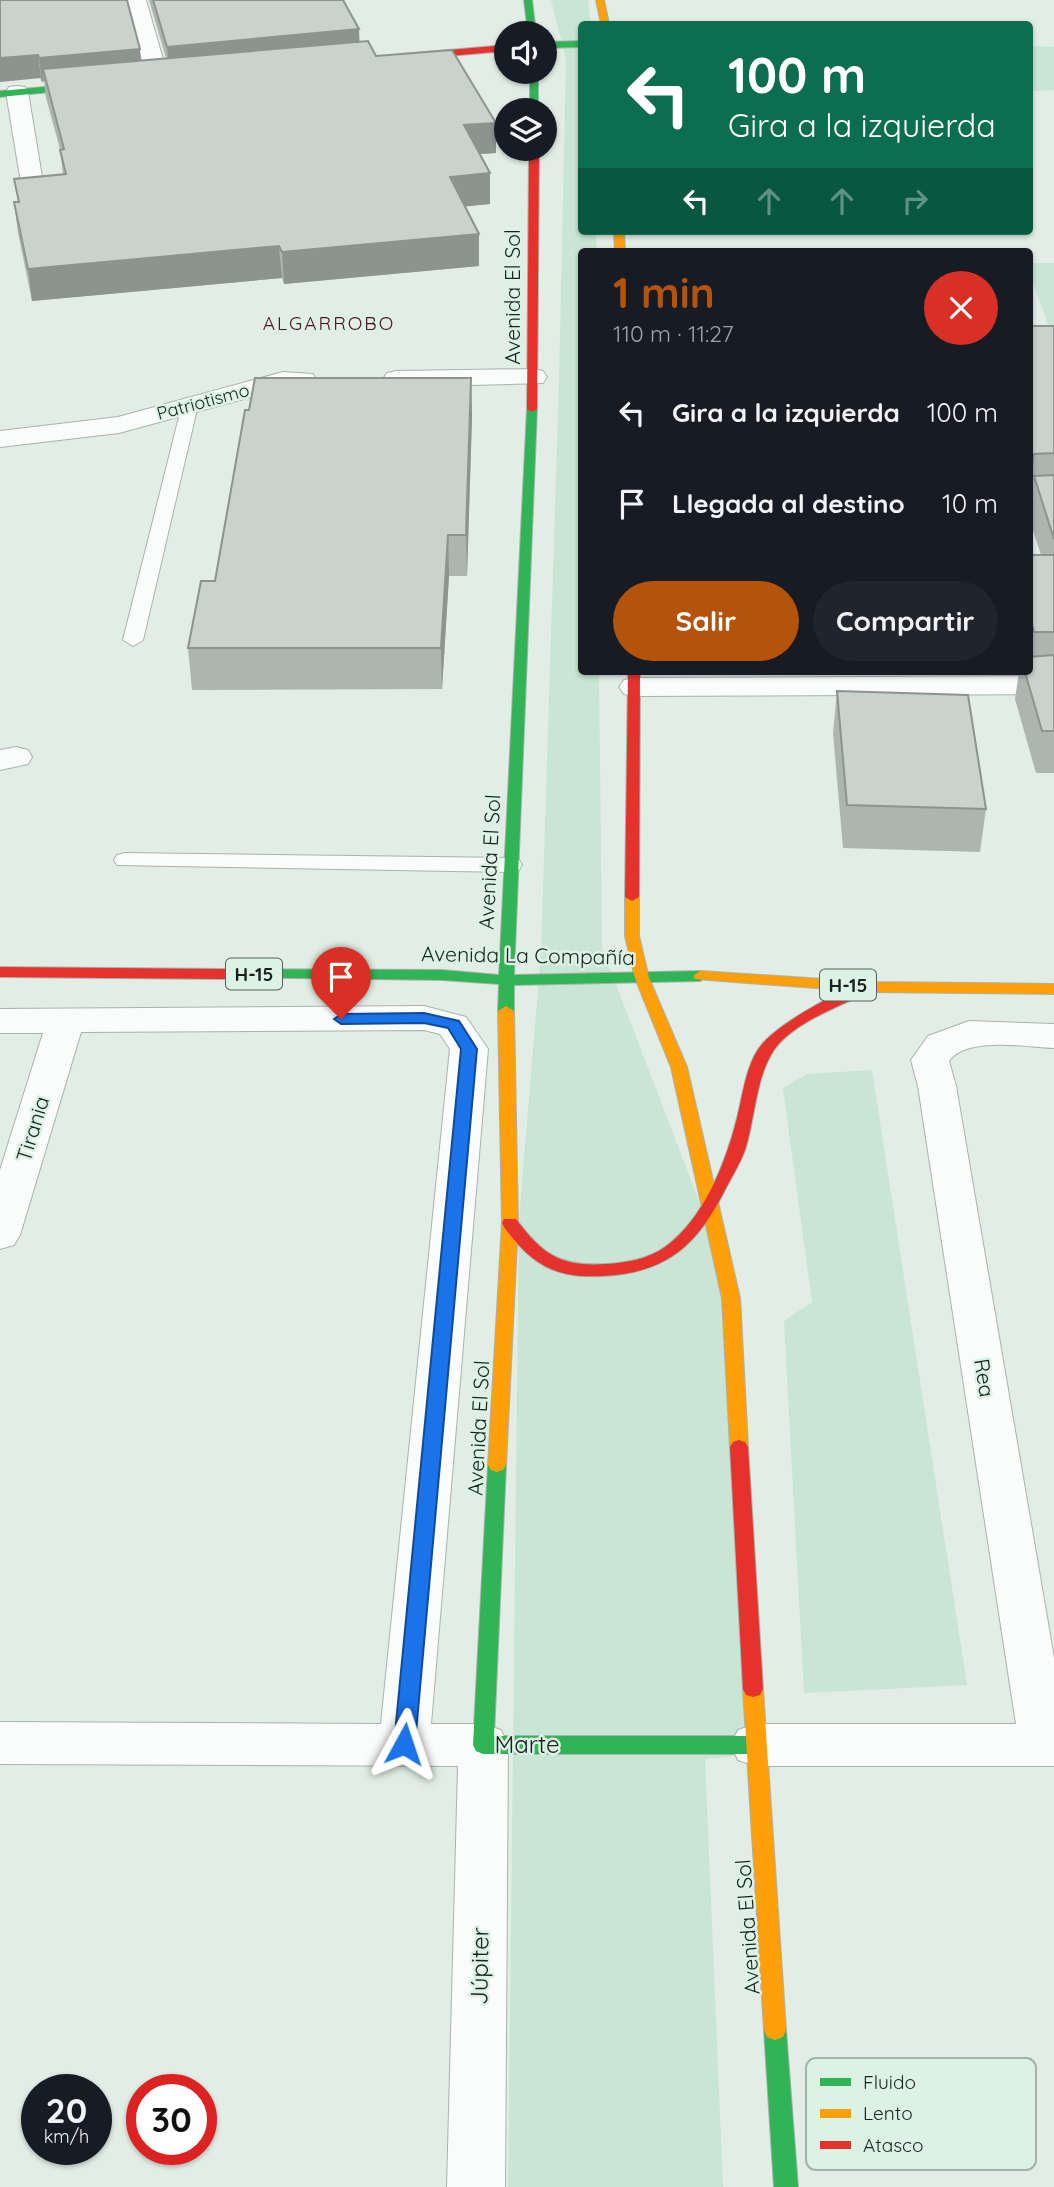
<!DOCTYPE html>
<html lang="es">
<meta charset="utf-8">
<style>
body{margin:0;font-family:Quicksand,sans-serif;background:#20242c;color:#f1f3f6;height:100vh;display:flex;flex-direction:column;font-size:26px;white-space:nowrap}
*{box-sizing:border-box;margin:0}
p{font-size:23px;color:#9ea1a6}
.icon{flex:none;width:38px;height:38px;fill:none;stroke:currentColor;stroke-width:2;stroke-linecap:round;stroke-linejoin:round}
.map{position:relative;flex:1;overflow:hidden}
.sheet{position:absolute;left:578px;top:248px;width:455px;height:427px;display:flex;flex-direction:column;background:#171b24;border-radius:7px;box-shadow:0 2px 5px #0004}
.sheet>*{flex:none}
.guide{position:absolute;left:578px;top:21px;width:455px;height:214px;border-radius:7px;box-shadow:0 2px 5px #0004;background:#0b6e4f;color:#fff;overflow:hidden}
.tools{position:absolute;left:494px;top:21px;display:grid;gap:14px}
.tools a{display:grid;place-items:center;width:63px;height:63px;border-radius:50%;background:#171b24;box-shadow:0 2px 5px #0004;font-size:35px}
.speed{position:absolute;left:21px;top:2074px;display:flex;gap:14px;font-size:35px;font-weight:700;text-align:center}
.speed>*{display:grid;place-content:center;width:91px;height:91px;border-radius:50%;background:#171b24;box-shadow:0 2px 5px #0004;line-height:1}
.speed small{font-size:18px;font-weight:400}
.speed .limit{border:10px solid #d22;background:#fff;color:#111}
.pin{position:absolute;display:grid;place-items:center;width:60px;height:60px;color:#fff;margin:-72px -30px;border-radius:50% 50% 50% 0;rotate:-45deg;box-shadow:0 0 7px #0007}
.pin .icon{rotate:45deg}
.me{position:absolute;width:77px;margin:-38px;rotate:5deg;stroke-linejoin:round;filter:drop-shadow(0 0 5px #0008)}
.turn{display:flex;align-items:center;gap:24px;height:147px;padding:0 35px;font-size:32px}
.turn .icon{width:91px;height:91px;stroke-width:2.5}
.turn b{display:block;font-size:49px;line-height:60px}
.lanes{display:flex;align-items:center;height:66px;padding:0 35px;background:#0003;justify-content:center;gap:35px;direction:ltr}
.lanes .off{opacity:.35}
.round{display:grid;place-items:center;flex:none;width:74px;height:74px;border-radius:37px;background:#20242c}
.head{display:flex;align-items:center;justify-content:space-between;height:119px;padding:0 35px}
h1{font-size:42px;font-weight:800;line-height:52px;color:#b45309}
.button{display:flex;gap:14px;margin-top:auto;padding:14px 35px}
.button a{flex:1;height:80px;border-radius:42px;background:#b45309;color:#fff;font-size:28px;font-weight:800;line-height:80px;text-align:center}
.button a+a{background:#20242c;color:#f1f3f6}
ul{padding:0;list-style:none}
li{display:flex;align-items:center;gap:21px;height:91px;padding:0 35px}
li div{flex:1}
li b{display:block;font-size:26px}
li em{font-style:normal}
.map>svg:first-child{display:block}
.green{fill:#c8e6d3}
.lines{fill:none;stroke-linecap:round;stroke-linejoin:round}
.lane-casing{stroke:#a9b3ad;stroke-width:2}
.street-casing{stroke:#a9b3ad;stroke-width:2}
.fast-casing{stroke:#a9b3ad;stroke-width:2}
.slow-casing{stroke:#a9b3ad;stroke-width:2}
.jam-casing{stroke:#a9b3ad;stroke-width:2}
.lane{fill:#fafcfb;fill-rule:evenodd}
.street{fill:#fafcfb;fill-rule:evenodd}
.fast{fill:#30b455;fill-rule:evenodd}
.slow{fill:#ff9f0a;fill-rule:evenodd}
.jam{fill:#e5322d;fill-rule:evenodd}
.wall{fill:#adb5af}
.shaded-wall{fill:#8d938f}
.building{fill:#c9d2cc;stroke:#8d938f;stroke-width:2}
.route{fill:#1a73e8;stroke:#114b97;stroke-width:2}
.labels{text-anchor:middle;stroke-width:5;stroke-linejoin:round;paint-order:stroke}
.far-street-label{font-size:18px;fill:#19211d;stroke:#dcf2e4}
.far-neighbourhood-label{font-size:19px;letter-spacing:2px;fill:#520d22;stroke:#dcf2e4}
.shield{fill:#dcf2e4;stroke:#546059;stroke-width:2}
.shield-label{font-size:19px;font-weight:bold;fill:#19211d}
.street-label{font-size:21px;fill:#19211d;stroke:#dcf2e4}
.near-street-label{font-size:24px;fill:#19211d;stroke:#dcf2e4}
.key{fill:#dcf2e4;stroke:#a2b3a8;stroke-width:2}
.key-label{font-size:19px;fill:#19211d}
</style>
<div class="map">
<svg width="1054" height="2187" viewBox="0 0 1054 2187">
<rect width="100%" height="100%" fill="#e1ede5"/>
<!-- green -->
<path class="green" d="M 551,0 L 588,0 L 591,24 L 581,24 L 581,231 L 596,231 L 597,252 L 581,252 L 581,672 L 599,672 L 602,948 L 701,1206 L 722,1298 L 747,1755 L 705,1759 L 723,2187 L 508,2187 L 519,1219 L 541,953 L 559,382 L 566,59 Z
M 1029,46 L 1054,47 L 1054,90 L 1029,91 Z
M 1029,263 L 1054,263 L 1054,340 L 1029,272 Z
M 872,1070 L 967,1685 L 804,1693 L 784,1321 L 812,1302 L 783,1088 L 807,1074 Z"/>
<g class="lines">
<!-- lane casing -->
<g class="lane-casing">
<path id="lane" d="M 190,400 L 198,405 L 143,640 L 133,646 L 123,640 L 182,405 Z
M 125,853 L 511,858 L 519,860 L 522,865 L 519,870 L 511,872 L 117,865 L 114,860 L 117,855 Z"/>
</g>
<!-- street casing -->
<g class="street-casing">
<path id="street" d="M 126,0 L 146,0 L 169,80 L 165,84 L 151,84 L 147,80 Z
M 17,86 L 25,87 L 28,92 L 43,183 L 40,188 L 24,188 L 21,183 L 6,92 L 9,87 Z
M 534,369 L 543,371 L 547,377 L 543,383 L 396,387 L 387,385 L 383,379 L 387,373 L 396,371 Z
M 283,372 L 313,374 L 317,380 L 313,386 L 284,388 L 119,433 L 0,447 L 0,431 L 118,417 Z
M 1054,676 L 1054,694 L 635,696 L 624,694 L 619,687 L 624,680 L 635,678 Z
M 16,747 L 28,750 L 32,757 L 28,764 L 0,770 L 0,750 Z
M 424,1006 L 466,1017 L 488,1049 L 431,1724 L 483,1724 L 501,1730 L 508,1745 L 505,2187 L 447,2187 L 458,1766 L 0,1764 L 0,1722 L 381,1724 L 450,1049 L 440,1034 L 424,1030 L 81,1032 L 20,1235 L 14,1245 L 0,1249 L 0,1170 L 43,1033 L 0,1033 L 0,1009 Z
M 969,1021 L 1054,1024 L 1054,1048 C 1026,1047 967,1036 949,1061 L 956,1086 L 1054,1658 L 1054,1766 L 756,1766 L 738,1760 L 731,1745 L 738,1730 L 756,1724 L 1016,1724 L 918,1086 L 911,1060 L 928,1036 Z"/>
</g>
<!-- fast casing -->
<g class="fast-casing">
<path id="fast" d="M 524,0 L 532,0 L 536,33 L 528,33 Z
M 581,41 L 581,47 L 544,48 L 544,42 Z
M 530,72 L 538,72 L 538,110 L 530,110 Z
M 99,82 L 103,85 L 102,87 L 0,97 L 0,91 Z
M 532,406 L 537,409 L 514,975 L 700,971 L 707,976 L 700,981 L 514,985 L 514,1011 L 506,1016 L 498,1011 L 499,984 L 442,980 L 219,977 L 217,974 L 219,971 L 224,969 L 442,970 L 499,975 L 527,409 Z
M 497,1458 L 503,1460 L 506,1465 L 494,1736 L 756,1736 L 763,1739 L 766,1745 L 763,1751 L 756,1754 L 483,1754 L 476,1751 L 473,1745 L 488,1465 L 491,1460 Z
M 775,2020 L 783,2023 L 786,2030 L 798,2187 L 774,2187 L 764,2030 L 767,2023 Z"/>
</g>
<!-- slow casing -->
<g class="slow-casing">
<path id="slow" d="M 596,0 L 604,0 L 609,24 L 601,24 Z
M 614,231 L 624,231 L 625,252 L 615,252 Z
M 632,893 L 639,897 L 639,936 L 649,978 L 687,1067 L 740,1298 L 748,1447 L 745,1452 L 739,1454 L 733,1452 L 730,1447 L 722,1298 L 671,1067 L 635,978 L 625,936 L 625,897 Z
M 700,971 L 870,982 L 1054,984 L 1054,994 L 870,992 L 695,979 L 693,976 Z
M 506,1006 L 514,1011 L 518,1223 L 506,1465 L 503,1470 L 497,1472 L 491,1470 L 488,1465 L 502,1223 L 498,1011 Z
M 753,1681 L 760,1683 L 763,1689 L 786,2030 L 783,2037 L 775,2040 L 767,2037 L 764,2030 L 743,1689 L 746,1683 Z"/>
</g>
<!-- jam casing -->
<g class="jam-casing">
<path id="jam" d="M 506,45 L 506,51 L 403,60 L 399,57 L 403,54 Z
M 529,149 L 539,149 L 537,409 L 532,412 L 527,409 Z
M 628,672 L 640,672 L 639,897 L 632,901 L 625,897 Z
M 0,967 L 224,969 L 231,974 L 224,979 L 0,977 Z
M 868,982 L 876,987 L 873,990 C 843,1005 793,1022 774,1050 C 756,1077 755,1117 746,1147 C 742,1160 734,1173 727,1186 C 699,1243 669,1273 603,1276 C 555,1279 531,1264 504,1227 L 502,1223 L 504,1219 L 516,1219 C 542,1254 560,1267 605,1264 C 626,1263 648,1259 665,1247 C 704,1219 726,1162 737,1118 C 743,1095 746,1062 763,1043 C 783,1021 839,990 868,982 Z
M 739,1440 L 745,1442 L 748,1447 L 763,1689 L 760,1695 L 753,1697 L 746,1695 L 743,1689 L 730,1447 L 733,1442 Z"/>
</g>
<!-- lane -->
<use href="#lane" class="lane"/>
<!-- street -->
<use href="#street" class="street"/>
<!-- fast -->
<use href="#fast" class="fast"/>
<!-- slow -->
<use href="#slow" class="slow"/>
<!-- jam -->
<use href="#jam" class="jam"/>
</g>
<!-- wall -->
<path class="wall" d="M 0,0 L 141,61 L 166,58 L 149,0 L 343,0 L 359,41 L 376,56 L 496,123 L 496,153 L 480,154 L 490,173 L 490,204 L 465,206 L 479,234 L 479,266 L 284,284 L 282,278 L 32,301 L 18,233 L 14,202 L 18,202 L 14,179 L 63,175 L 60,149 L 46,98 L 44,81 L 42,82 Z
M 1029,326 L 1054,326 L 1054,773 L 1036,773 L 1015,699 L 1019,672 L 1029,672 L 1029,555 L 1041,555 L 1029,518 L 1031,493 L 1029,493 Z
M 471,378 L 472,416 L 467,576 L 449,576 L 442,689 L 192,690 L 188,648 L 215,581 L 249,410 Z
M 837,691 L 986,809 L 980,852 L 843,848 L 833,733 Z"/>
<!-- shaded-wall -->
<path class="shaded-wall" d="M 359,29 L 360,53 L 169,70 L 167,47 Z
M 140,49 L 142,72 L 43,69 L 44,81 L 42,82 L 39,58 Z
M 38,55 L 41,78 L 0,82 L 0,58 Z
M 496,123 L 496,153 L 464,155 L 464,125 Z
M 490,173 L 490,204 L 451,208 L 450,177 Z
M 479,234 L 479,266 L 284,284 L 282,252 Z
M 279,246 L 282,278 L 32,301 L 28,269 Z
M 471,378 L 472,416 L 467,576 L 466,535 Z
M 448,535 L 449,576 L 442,689 L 441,648 Z"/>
<!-- building -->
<path class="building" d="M 0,0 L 127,0 L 140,49 L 39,58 L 38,55 L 0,58 Z
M 153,0 L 343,0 L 359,29 L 167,47 Z
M 368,41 L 376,56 L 452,50 L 496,123 L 464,125 L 490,173 L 450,177 L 479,234 L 282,252 L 279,246 L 28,269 L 14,202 L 19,202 L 14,179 L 66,174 L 60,150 L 64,149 L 43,69 Z
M 1029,326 L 1054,326 L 1054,453 L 1033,454 L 1032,470 L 1029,461 Z
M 255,378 L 471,378 L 466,535 L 448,535 L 441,648 L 188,648 L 201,581 L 215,581 L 245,410 L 249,410 Z
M 1054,475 L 1054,539 L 1034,476 Z
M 1029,555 L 1054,555 L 1054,632 L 1034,632 L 1029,613 Z
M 1054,655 L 1054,731 L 1042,731 L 1025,672 L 1029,672 L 1029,657 Z
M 837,691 L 968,695 L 986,809 L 847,805 Z"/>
<!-- route -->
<path class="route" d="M 424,1013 L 459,1021 L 477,1049 L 415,1744 L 412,1750 L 404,1752 L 397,1750 L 394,1744 L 461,1049 L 448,1028 L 424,1023 L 341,1024 L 334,1019 L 341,1014 Z"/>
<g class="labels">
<!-- far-street labels -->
<g class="far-street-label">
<text transform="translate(203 402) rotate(-15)" y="6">Patriotismo</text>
</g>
<!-- far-neighbourhood labels -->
<g class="far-neighbourhood-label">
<text x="329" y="330">ALGARROBO</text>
</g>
<!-- shield labels -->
<g class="shield">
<rect x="226" y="958.5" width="56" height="31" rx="5"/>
<rect x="820" y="969.5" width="56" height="31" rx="5"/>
</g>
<g class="shield-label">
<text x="254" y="981">H-15</text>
<text x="848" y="992">H-15</text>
</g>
<!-- street labels -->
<g class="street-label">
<text transform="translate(513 297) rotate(-90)" y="7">Avenida El Sol</text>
<text transform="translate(490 862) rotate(-87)" y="7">Avenida El Sol</text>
<text transform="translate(528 956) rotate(1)" y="7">Avenida La Compañía</text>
<text transform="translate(33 1129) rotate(-73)" y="7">Tirania</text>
<text transform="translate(984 1378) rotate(81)" y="7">Rea</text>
<text transform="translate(479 1428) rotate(-87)" y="7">Avenida El Sol</text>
<text transform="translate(748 1927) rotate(-94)" y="7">Avenida El Sol</text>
</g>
<!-- near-street labels -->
<g class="near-street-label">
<text x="527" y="1753">Marte</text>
<text transform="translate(480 1966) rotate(-89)" y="8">Júpiter</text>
</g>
</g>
<!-- legend -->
<rect x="806" y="2058" width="230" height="112" rx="10" class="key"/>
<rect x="820" y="2078" width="31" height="8" fill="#30b455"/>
<rect x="820" y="2109" width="31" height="9" fill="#ff9f0a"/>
<rect x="820" y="2141" width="31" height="8" fill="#e5322d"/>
<g class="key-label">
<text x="863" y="2089">Fluido</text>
<text x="863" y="2120">Lento</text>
<text x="863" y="2152">Atasco</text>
</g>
</svg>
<div class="tools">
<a><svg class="icon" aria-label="sound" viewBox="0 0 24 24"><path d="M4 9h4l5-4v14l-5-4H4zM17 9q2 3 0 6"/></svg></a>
<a><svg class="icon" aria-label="layers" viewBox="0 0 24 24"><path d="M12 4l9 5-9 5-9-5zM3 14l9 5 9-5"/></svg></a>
</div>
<div class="speed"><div>20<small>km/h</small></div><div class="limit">30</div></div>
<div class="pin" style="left:341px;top:1019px;background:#d93025"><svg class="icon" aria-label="arrive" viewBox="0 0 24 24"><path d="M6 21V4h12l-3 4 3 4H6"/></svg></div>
<svg class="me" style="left:404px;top:1744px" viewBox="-20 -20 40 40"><path d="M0-17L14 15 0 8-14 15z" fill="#1a73e8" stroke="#fff" stroke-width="4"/></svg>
<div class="guide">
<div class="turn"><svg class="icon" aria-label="left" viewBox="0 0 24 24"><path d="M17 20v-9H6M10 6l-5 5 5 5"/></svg><div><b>100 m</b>Gira a la izquierda</div></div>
<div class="lanes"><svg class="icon" aria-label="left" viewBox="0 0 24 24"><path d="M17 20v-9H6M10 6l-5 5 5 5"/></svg><svg class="icon off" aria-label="ahead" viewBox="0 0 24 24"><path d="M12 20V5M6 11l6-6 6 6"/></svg><svg class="icon off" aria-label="ahead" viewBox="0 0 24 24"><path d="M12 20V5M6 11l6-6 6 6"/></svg><svg class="icon off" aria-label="right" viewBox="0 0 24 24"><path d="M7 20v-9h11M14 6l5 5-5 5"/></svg></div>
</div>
<section class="sheet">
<div class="head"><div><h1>1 min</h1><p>110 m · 11:27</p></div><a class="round" style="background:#d93025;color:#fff"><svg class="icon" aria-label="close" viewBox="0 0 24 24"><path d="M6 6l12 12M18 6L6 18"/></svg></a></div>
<ul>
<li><svg class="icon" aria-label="left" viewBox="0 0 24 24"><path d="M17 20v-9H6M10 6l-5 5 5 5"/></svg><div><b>Gira a la izquierda</b></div><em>100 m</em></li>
<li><svg class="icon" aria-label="arrive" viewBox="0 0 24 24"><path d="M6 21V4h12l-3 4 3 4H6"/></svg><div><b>Llegada al destino</b></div><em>10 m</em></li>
</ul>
<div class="button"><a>Salir</a><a>Compartir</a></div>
</section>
</div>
